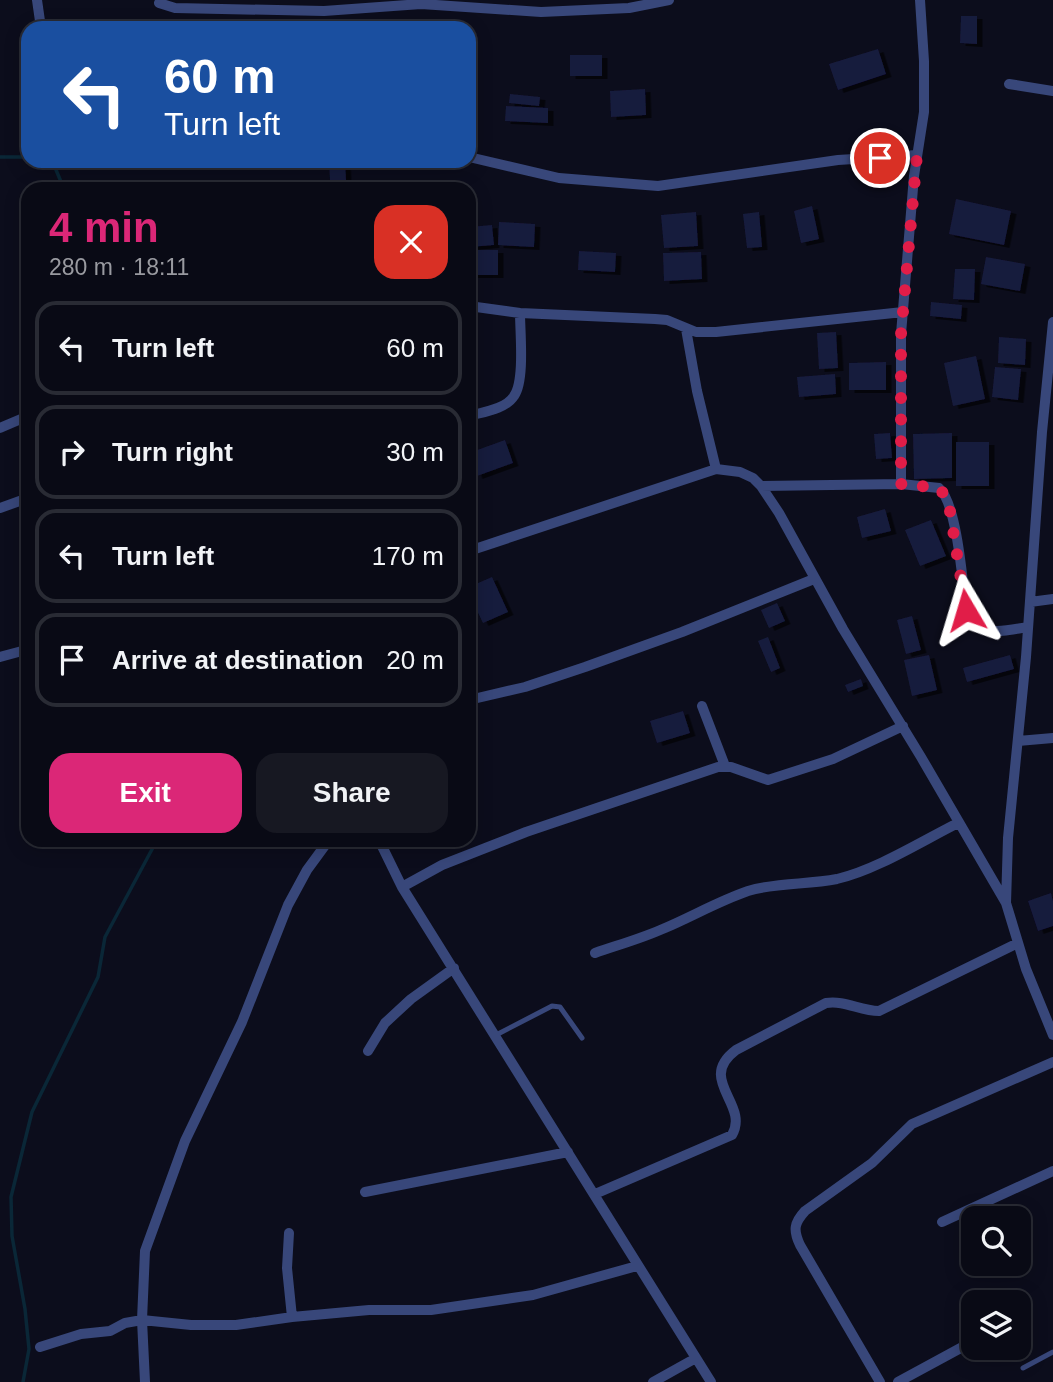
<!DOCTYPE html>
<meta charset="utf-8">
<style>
body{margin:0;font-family:Arial,sans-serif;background:#171822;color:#f1f3f6;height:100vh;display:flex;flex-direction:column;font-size:26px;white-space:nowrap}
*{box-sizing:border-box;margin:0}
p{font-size:23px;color:#999aa0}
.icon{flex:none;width:38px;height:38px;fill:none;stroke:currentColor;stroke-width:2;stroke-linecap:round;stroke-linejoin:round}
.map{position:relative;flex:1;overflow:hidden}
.drawer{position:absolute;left:21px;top:182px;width:455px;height:665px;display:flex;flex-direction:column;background:#090a15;border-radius:21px;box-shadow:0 4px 18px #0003,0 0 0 2px #292b34}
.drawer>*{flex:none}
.guide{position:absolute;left:21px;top:21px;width:455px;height:147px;border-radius:21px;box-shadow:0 4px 18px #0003,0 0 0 2px #292b34;background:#1a4fa0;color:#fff;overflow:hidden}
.buttons{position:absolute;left:961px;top:1206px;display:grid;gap:14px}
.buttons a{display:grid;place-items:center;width:70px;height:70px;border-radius:14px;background:#090a15;box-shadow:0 4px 18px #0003,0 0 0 2px #292b34;font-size:35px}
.pin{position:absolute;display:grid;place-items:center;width:60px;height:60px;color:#fff;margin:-30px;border:4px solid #fff;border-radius:50%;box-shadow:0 2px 7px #0007}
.me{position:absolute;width:77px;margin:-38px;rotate:353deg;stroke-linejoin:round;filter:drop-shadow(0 0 5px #0008)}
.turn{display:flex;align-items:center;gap:24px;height:147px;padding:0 28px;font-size:32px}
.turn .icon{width:91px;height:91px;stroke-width:2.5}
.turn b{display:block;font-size:49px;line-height:60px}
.round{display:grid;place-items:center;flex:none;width:74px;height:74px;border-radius:21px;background:#171822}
.headline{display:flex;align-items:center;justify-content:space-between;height:119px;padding:0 28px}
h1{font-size:42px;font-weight:700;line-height:52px;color:#db2777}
.button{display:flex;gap:14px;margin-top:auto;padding:14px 28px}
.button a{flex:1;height:80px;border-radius:21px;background:#db2777;color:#fff;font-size:28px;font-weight:700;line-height:80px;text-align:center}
.button a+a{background:#171822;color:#f1f3f6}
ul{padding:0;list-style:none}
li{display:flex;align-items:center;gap:21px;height:94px;margin:0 14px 10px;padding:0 14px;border:4px solid #292b34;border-radius:21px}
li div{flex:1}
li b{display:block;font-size:26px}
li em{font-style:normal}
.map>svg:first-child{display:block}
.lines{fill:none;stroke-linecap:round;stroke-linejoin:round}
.stream{stroke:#0a2737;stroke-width:3.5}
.building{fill:#181b3d;filter:url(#shadow)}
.service{stroke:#38477a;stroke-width:5}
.minor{stroke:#38477a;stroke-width:10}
.route{stroke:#e11d48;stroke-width:12;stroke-dasharray:0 21.6}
</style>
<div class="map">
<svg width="1053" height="1382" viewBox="0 0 1053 1382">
<defs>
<filter id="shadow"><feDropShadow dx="5.5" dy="3" stdDeviation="0" flood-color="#0009"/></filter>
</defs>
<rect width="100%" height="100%" fill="#0c0d1c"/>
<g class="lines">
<!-- stream -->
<path class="stream" d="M 0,157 L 28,157
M 44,161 L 54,165 L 64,189
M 23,1382 L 29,1349 L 25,1309 L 12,1236 L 11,1197 L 32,1112 L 98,977 L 105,937 L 157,840"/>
</g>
<!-- building -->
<path class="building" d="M 961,16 L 977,16 L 977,44 L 960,43 Z
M 878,49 L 886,74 L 838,90 L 829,64 Z
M 570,55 L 602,55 L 602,76 L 570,76 Z
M 645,89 L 646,115 L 611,117 L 610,91 Z
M 510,94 L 540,97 L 539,106 L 509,103 Z
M 28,100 L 28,128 L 27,128 L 21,101 Z
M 506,106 L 548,108 L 548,123 L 505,121 Z
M 329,161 L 345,161 L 346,180 L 330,180 Z
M 315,183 L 345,183 L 345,189 L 315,189 Z
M 956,199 L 1011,211 L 1004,245 L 949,234 Z
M 812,206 L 819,239 L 801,243 L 794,211 Z
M 696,212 L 698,246 L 664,248 L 661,215 Z
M 759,212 L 762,247 L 747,248 L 743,214 Z
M 499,222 L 535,224 L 534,247 L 498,245 Z
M 492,225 L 494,245 L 469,247 L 469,227 Z
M 469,250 L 498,250 L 498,275 L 469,275 Z
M 579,251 L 616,253 L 615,272 L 578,270 Z
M 701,252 L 702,279 L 664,281 L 663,253 Z
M 986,257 L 1025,264 L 1020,291 L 981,284 Z
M 955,269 L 975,269 L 974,300 L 953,299 Z
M 931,302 L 962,305 L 961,319 L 930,316 Z
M 836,332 L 838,368 L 819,369 L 817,333 Z
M 999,337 L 1026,339 L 1025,365 L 998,363 Z
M 976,356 L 985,399 L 953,406 L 944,363 Z
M 886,362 L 886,390 L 849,390 L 849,363 Z
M 995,367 L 1021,369 L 1018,400 L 992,397 Z
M 835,374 L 836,394 L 799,397 L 797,377 Z
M 890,433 L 892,458 L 876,459 L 874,434 Z
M 952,433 L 952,478 L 914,479 L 913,434 Z
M 505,440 L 513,463 L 477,476 L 469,453 Z
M 956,442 L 989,442 L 989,486 L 956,486 Z
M 885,509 L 891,531 L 862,538 L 857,517 Z
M 931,520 L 946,556 L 920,566 L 905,530 Z
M 492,577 L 508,612 L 483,623 L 469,594 L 469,587 Z
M 777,603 L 785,621 L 769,628 L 761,610 Z
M 912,616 L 921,650 L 906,654 L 897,620 Z
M 768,637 L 780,668 L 771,672 L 758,641 Z
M 929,655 L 937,690 L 912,696 L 904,660 Z
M 1010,655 L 1014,669 L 967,682 L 963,668 Z
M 861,679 L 863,686 L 848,692 L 845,685 Z
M 683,711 L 690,733 L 657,743 L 650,721 Z
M 1051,893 L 1053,901 L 1053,926 L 1038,931 L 1028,901 Z"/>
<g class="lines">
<!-- service -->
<path class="service" d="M 496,1035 L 552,1006 L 560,1007 L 582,1038
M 1023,1368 L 1053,1352"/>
<!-- minor -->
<path class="minor" d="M 37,0 L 41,28
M 159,3 L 175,8 L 324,11 L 421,4 L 541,12 L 629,8 L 669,0
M 1009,84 L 1053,91
M 469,157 L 559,178 L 658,186 L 838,160 L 917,155
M 469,306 L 520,313 L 655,319 L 667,320 L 696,332 L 716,332 L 903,312
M 1053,322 L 1042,432 L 1026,657 L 1008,838 L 1006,903 L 1026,969 L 1053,1035
M 686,329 L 697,391 L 716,469
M 469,416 C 483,412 506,409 514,396 C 525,381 520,332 520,313
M 0,428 L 28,416
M 901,484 L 901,334 L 914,176 L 924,112 L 924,61 L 920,0
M 761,486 L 901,484 L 939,488 C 957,503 963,585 966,610 C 981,639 1002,631 1028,627
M 0,508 L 28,498
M 469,551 L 716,469 L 740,472 L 753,478 L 761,486 L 779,513 L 843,629 L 921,757 L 1006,903
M 1030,602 L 1053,599
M 0,657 L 22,651
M 469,700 L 525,687 L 585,667 L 682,632 L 814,579
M 702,706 L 725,766
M 1018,741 L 1053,738
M 379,840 L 402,887 L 711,1382
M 402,887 L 442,865 L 526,832 L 718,767 L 731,767 L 768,780 L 833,759 L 903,726
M 595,953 C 618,945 643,938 665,928 C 693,916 719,901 748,891 C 777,882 807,885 837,879 C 876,870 922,841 958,823
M 368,1051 L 385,1023 L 411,999 L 454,968
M 365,1192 L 568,1152
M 595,1194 L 732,1135 C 750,1104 696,1080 736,1050 L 826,1003 C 845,1000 860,1011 879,1011 L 1018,943
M 942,1222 L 1053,1171
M 289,1233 L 287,1268 L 292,1317
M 40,1347 L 81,1334 L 110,1331 L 125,1323 L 142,1320 L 191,1325 L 236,1325 L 292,1317 L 369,1310 L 431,1310 L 533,1295 L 637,1266
M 145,1382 L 142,1320 L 145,1251 L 185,1141 L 242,1022 L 288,905 L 307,870 L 329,840
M 653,1382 L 696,1358
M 880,1382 L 800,1245 C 793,1230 794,1223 805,1211 L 872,1163 L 912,1124 L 1053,1062
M 898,1382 L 968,1344"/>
</g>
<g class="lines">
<!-- route -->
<path class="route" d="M 880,158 L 917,155 L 901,334 L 901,484 L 939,488 L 948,499 L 966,610"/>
</g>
</svg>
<div class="buttons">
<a><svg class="icon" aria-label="search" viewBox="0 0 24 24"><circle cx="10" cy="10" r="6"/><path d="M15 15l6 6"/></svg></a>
<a><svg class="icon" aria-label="layers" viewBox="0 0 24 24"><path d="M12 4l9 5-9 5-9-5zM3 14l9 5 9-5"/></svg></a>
</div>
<div class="pin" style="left:880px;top:158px;background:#d93025"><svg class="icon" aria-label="arrive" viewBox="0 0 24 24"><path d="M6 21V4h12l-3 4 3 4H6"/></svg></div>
<svg class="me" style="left:966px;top:610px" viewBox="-20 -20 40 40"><path d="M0-17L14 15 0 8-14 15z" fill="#e11d48" stroke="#fff" stroke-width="4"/></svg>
<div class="guide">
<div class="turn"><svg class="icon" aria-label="left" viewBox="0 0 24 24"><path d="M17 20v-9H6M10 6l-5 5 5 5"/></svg><div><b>60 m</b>Turn left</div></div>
</div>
<section class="drawer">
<div class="headline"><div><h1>4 min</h1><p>280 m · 18:11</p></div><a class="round" style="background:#d93025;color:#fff"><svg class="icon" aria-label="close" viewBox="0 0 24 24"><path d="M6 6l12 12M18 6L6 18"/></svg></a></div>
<ul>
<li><svg class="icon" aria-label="left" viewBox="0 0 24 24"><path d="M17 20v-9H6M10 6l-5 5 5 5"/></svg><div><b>Turn left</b></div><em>60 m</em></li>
<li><svg class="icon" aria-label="right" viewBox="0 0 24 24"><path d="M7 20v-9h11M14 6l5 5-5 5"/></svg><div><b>Turn right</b></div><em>30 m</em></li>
<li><svg class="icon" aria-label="left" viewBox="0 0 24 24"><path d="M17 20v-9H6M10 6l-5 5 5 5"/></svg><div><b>Turn left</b></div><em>170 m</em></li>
<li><svg class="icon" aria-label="arrive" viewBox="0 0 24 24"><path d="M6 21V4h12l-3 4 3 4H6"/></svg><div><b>Arrive at destination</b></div><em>20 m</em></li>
</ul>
<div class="button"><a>Exit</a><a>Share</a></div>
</section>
</div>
